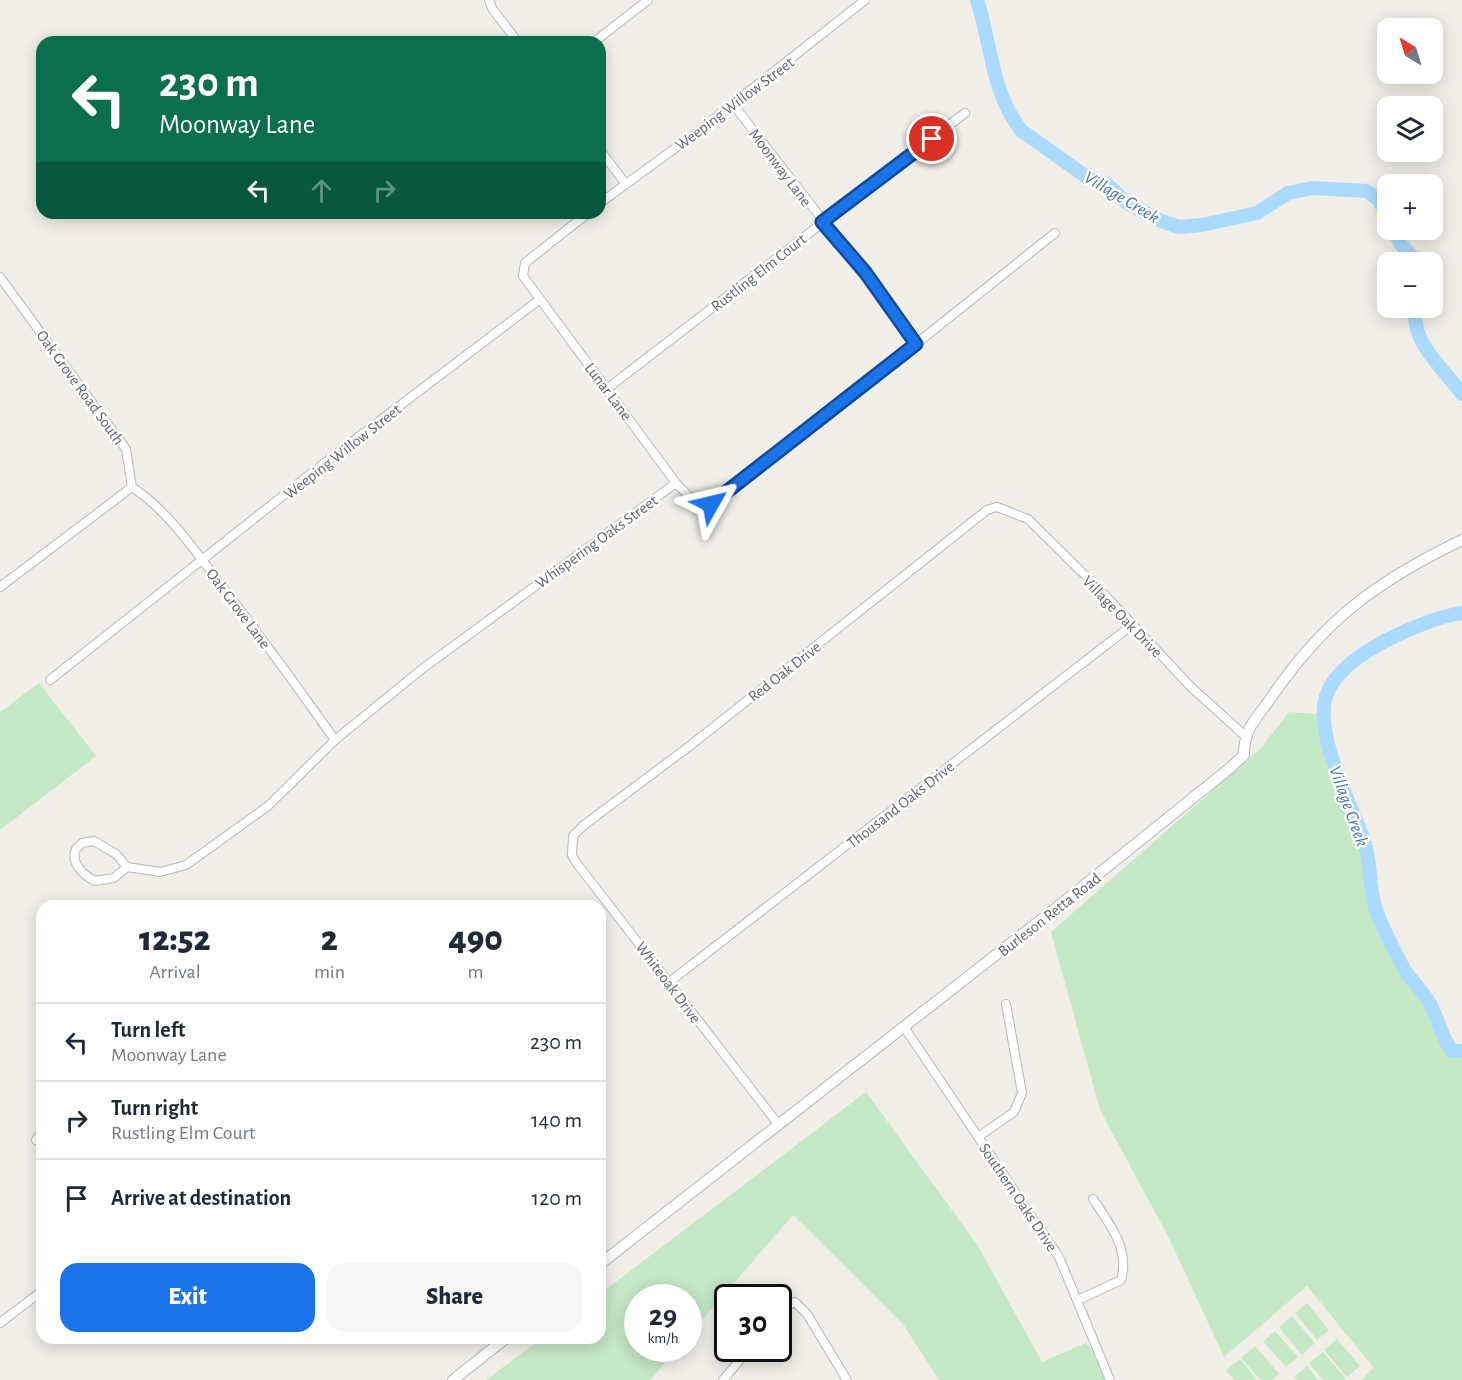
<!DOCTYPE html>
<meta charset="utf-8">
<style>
body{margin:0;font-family:"Alegreya Sans",sans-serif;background:#f6f6f7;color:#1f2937;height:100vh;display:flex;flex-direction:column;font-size:22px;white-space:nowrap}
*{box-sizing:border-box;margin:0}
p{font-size:20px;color:#747a83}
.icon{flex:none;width:33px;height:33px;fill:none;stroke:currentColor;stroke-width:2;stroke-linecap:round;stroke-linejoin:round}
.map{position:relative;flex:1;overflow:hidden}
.panel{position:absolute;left:36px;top:900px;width:570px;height:444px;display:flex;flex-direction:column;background:#fff;border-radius:18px;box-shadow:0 3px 15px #0003}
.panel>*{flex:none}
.guide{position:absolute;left:36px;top:36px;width:570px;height:183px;border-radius:18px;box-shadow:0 3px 15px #0003;background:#0b6e4f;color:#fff;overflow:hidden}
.needle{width:39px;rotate:322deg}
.buttons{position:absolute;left:1377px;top:18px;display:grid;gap:12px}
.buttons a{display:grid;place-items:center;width:66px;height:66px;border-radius:12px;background:#fff;box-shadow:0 3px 15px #0003;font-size:30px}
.speed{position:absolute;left:624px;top:1284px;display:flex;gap:12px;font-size:30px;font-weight:700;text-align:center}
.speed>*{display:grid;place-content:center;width:78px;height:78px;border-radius:50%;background:#fff;box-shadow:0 3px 15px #0003;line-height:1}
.speed small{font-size:15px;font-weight:400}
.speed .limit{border:3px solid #111;border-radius:9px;background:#fff;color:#111}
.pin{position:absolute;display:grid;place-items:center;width:51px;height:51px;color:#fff;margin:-26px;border:3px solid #fff;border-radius:50%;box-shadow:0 2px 6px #0007}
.me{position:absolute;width:66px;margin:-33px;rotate:53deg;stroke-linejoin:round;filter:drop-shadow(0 0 4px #0008)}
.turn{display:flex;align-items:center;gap:21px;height:126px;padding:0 24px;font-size:27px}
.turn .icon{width:78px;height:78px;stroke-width:2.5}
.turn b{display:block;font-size:42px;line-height:51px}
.lanes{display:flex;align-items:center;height:57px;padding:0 24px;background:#0003;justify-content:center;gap:30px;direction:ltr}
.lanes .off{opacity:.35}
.eta{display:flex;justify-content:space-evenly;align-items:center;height:102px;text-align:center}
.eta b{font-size:36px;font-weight:800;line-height:42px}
.primary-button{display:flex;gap:12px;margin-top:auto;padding:12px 24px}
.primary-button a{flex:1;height:69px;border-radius:18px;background:#1a73e8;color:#fff;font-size:24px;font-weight:800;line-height:69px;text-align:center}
.primary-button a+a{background:#f6f6f7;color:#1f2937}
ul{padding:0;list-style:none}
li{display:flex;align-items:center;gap:18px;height:78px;padding:0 24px;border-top:2px solid #e0e1e3}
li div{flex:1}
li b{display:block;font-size:22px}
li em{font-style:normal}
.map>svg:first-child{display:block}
.green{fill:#c5e8c5}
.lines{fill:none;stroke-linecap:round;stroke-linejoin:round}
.river{stroke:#aadaff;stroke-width:14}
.minor-casing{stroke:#b5b8bc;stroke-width:10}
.tertiary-casing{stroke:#b5b8bc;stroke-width:12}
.minor{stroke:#fff;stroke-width:8}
.tertiary{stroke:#fff;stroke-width:10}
.route-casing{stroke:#114b97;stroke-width:15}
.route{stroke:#1a73e8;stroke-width:10}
.labels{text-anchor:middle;stroke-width:5;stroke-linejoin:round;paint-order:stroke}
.street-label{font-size:16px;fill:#5f6368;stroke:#fff}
.water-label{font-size:18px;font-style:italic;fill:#4174aa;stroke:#fff}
</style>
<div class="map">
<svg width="1462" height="1380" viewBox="0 0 1462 1380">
<rect width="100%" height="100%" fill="#f1efe8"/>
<!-- green -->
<path class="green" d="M 39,683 L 96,756 L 0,830 L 0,712 Z
M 1289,712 L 1325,715 L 1329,750 L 1366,845 L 1375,906 L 1404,969 L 1427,1000 L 1452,1051 L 1462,1051 L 1462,1380 L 1361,1380 L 1374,1368 L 1307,1286 L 1224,1357 L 1169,1238 L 1100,1110 L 1051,932 L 1261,748 Z
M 866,1092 L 978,1246 L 1042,1362 L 1086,1343 L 1114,1380 L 939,1380 L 903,1324 L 793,1215 L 689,1335 L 688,1298 L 638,1298 L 638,1348 L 677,1349 L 650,1380 L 486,1380 L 542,1338 L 600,1338 L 600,1294 Z
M 1307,1303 L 1329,1330 L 1317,1340 L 1295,1313 Z
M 1292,1316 L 1315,1343 L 1302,1355 L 1279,1327 Z
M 1275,1331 L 1298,1357 L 1286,1367 L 1263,1342 Z
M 1337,1339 L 1360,1366 L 1347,1377 L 1324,1350 Z
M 1255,1346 L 1279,1374 L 1272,1380 L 1261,1380 L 1241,1358 Z
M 1323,1352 L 1346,1379 L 1345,1380 L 1323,1380 L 1309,1363 Z
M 1240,1359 L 1257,1380 L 1234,1380 L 1226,1370 Z
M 1307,1366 L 1318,1380 L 1297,1380 L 1294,1377 Z"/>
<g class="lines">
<!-- river -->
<path class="river" d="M 977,0 C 991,42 992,96 1022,131 L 1088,178 L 1107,184 L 1127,203 L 1161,221 L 1179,227 L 1202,225 L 1257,213 L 1288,193 L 1312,188 L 1367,191 L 1379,200 L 1388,218
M 1393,230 L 1402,246 L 1418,262
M 1416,308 C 1410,343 1443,367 1462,394
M 1462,613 C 1423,619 1345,653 1328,691 C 1310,730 1353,806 1365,844 C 1371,864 1369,887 1375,907 C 1381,924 1395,953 1404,969 C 1411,981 1422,990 1429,1002 C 1438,1017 1441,1037 1452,1051 L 1462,1051"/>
<!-- minor casing -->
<g class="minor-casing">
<path id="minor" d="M 489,0 L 493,10 L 518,42
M 594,42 L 648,0
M 733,104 C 794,184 857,262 916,344
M 600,150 L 625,183
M 600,203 L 696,133 L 865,0
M 588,213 L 525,263 L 523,276 L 676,483 L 698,506 L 704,508 L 808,430 L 1055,233
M 0,277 L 126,449 L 132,487 L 0,587
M 608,388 L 965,113
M 132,487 C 167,510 193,548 218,581 C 258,633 297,686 335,740
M 50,680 L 332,457 L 539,300
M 94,841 L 116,854 L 127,867 L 114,878 L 95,881 C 83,875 70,863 76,849 L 82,843 Z
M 127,867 L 160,872 L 186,865 L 268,806 L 335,740 L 422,669 L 676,483
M 668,983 L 1132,625
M 904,1027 L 1059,1257 L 1110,1380
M 778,1124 L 575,861 L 572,855 L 573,836 L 584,825 L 691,745 L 987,510 L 997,507 L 1028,519 L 1101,591 L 1191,687 L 1244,735
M 978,1137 L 1014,1112 L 1022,1093 L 1006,1004
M 36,1140 L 42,1132
M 1078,1300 L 1121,1280 C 1130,1248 1110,1225 1093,1199
M 778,1314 L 785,1307 L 795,1302 L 807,1314 L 847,1380
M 0,1323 L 42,1291
M 723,1380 L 750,1348"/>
</g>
<!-- tertiary casing -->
<g class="tertiary-casing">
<path id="tertiary" d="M 600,1264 L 1056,908 L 1230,768 L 1244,755 C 1244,726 1257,719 1273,695 C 1325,619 1379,580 1462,540
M 453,1380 L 506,1338"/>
</g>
<!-- minor -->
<use href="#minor" class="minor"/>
<!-- tertiary -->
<use href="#tertiary" class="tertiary"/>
</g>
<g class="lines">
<!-- route casing -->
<g class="route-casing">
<path id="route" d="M 711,504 L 916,344 L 865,272 L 822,222 L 932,139"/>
</g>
<!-- route -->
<use href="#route" class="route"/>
</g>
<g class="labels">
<!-- street labels -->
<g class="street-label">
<text transform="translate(734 103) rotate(-37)" y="6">Weeping Willow Street</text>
<text transform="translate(781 167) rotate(53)" y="6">Moonway Lane</text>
<text transform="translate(758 272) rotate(-38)" y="6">Rustling Elm Court</text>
<text transform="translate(81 387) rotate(54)" y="6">Oak Grove Road South</text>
<text transform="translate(609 391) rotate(53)" y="6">Lunar Lane</text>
<text transform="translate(342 451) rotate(-38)" y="6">Weeping Willow Street</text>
<text transform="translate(596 541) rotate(-36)" y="6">Whispering Oaks Street</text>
<text transform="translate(239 608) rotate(53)" y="6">Oak Grove Lane</text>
<text transform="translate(1123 616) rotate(46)" y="6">Village Oak Drive</text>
<text transform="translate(784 671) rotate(-38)" y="6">Red Oak Drive</text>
<text transform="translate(900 804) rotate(-38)" y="6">Thousand Oaks Drive</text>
<text transform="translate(1049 914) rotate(-38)" y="6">Burleson Retta Road</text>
<text transform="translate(669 982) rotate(53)" y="6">Whiteoak Drive</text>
<text transform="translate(1019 1197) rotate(56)" y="6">Southern Oaks Drive</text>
</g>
<!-- water labels -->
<g class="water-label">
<text transform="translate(1122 197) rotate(31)" y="6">Village Creek</text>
<text transform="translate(1349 806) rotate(70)" y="6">Village Creek</text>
</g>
</g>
</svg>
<div class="buttons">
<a><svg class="needle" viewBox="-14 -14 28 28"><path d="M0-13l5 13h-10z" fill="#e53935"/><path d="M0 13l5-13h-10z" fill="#747a83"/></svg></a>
<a><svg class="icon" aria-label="layers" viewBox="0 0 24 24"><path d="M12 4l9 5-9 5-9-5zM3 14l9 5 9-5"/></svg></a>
<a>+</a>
<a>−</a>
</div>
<div class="speed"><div>29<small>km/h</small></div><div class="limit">30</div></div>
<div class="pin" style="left:932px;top:139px;background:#d93025"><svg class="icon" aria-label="arrive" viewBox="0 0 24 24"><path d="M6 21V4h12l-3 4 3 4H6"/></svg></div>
<svg class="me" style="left:711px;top:504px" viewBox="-20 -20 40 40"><path d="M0-17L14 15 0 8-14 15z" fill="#1a73e8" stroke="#fff" stroke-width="4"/></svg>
<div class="guide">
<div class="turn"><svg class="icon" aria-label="left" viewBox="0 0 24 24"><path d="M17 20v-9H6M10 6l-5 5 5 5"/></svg><div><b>230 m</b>Moonway Lane</div></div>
<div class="lanes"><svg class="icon" aria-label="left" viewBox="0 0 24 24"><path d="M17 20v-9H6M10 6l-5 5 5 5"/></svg><svg class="icon off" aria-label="ahead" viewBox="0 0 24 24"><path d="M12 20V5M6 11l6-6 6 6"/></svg><svg class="icon off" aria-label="right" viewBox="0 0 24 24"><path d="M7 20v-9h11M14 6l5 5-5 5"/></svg></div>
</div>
<section class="panel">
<div class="eta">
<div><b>12:52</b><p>Arrival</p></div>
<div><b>2</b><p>min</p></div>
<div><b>490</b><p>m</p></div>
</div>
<ul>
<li><svg class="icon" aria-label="left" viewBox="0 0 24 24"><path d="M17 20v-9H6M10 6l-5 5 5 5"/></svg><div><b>Turn left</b><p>Moonway Lane</p></div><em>230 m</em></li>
<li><svg class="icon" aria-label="right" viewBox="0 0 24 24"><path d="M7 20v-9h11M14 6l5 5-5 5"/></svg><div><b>Turn right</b><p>Rustling Elm Court</p></div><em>140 m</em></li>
<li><svg class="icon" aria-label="arrive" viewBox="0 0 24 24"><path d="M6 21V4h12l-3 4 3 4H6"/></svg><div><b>Arrive at destination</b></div><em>120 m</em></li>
</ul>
<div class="primary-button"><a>Exit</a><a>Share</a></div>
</section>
</div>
